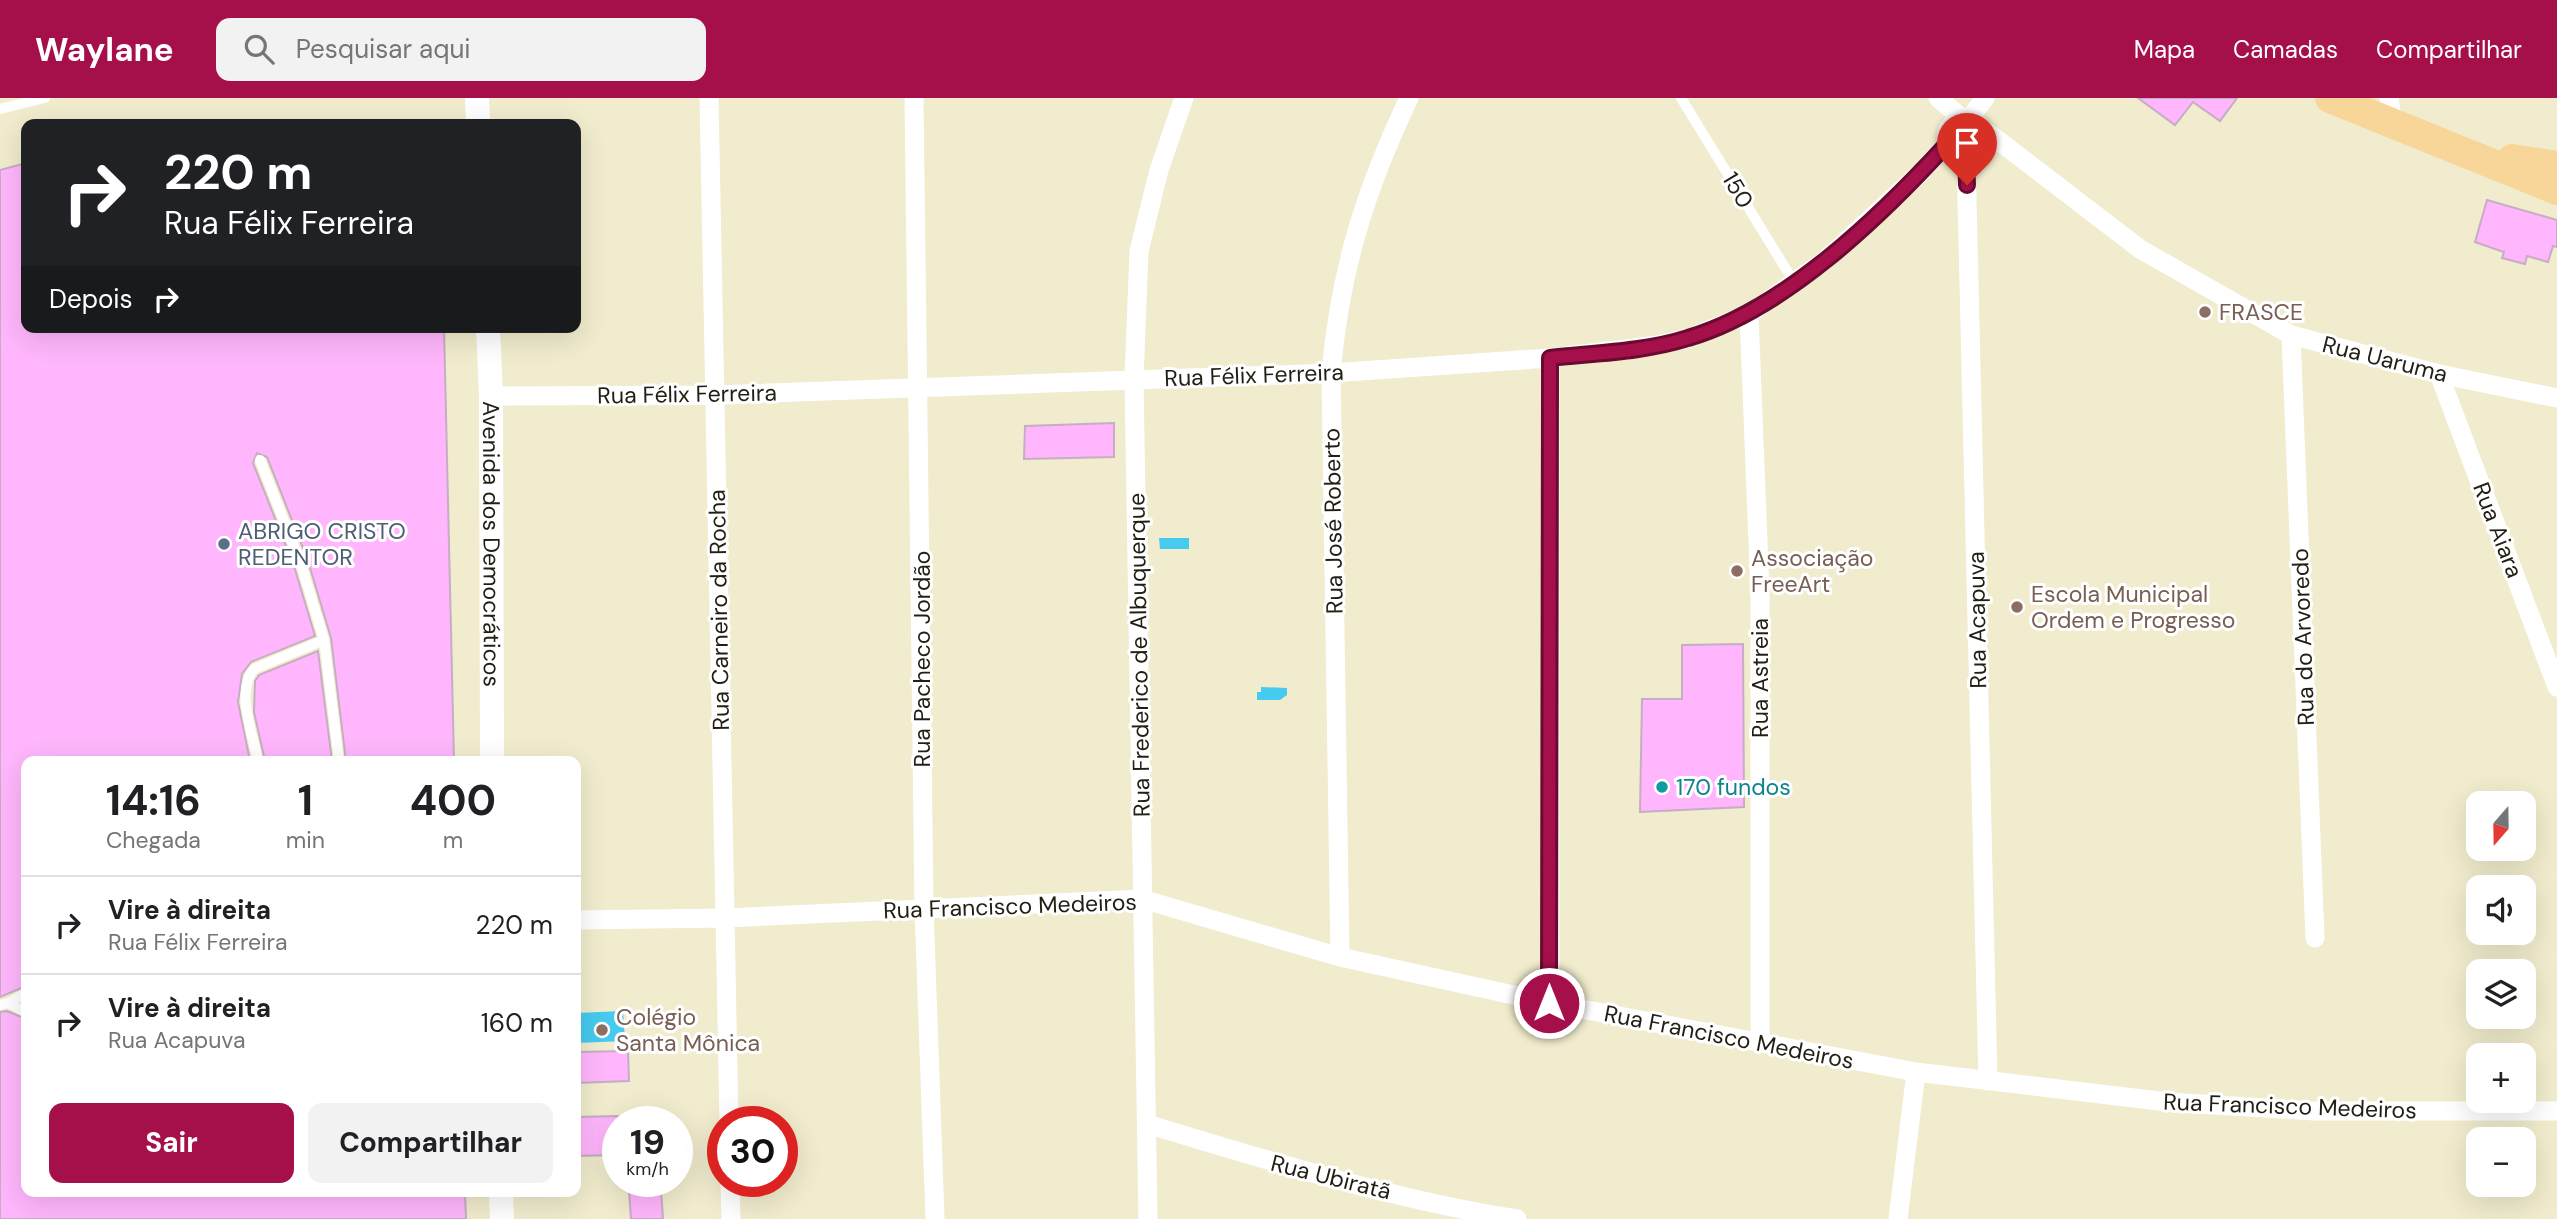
<!DOCTYPE html>
<html lang="pt">
<meta charset="utf-8">
<style>
body{margin:0;font-family:"DM Sans",sans-serif;background:#f2f2f2;color:#202124;height:100vh;display:flex;flex-direction:column;font-size:26px;white-space:nowrap}
*{box-sizing:border-box;margin:0}
p{font-size:23px;color:#757577}
.icon{flex:none;width:38px;height:38px;fill:none;stroke:currentColor;stroke-width:2;stroke-linecap:round;stroke-linejoin:round}
.map{position:relative;flex:1;overflow:hidden}
.drawer{position:absolute;left:21px;top:658px;width:560px;height:441px;display:flex;flex-direction:column;background:#fff;border-radius:14px;box-shadow:0 7px 28px #0002}
.drawer>*{flex:none}
.banner{position:absolute;left:21px;top:21px;width:560px;height:214px;border-radius:14px;box-shadow:0 7px 28px #0002;background:#202124;color:#fff;overflow:hidden}
.needle{width:46px;rotate:200deg}
.fabs{position:absolute;left:2466px;top:693px;display:grid;gap:14px}
.fabs a{display:grid;place-items:center;width:70px;height:70px;border-radius:14px;background:#fff;box-shadow:0 7px 28px #0002;font-size:35px}
.speed{position:absolute;left:602px;top:1008px;display:flex;gap:14px;font-size:35px;font-weight:700;text-align:center}
.speed>*{display:grid;place-content:center;width:91px;height:91px;border-radius:50%;background:#fff;box-shadow:0 7px 28px #0002;line-height:1}
.speed small{font-size:18px;font-weight:400}
.speed .limit{border:10px solid #d22;background:#fff;color:#111}
.pin{position:absolute;display:grid;place-items:center;width:60px;height:60px;color:#fff;margin:-72px -30px;border-radius:50% 50% 50% 0;rotate:-45deg;box-shadow:0 0 7px #0007}
.pin .icon{rotate:45deg}
.me{position:absolute;width:77px;margin:-38px;rotate:0deg;stroke-linejoin:round;filter:drop-shadow(0 0 5px #0008)}
.turn{display:flex;align-items:center;gap:24px;height:147px;padding:0 28px;font-size:32px}
.turn .icon{width:91px;height:91px;stroke-width:2.5}
.turn b{display:block;font-size:49px;line-height:60px}
.then{display:flex;align-items:center;height:66px;padding:0 28px;background:#0003;gap:14px;font-size:26px}
.eta{display:flex;justify-content:space-evenly;align-items:center;height:119px;text-align:center}
.eta b{font-size:42px;font-weight:700;line-height:49px}
.action{display:flex;gap:14px;margin-top:auto;padding:14px 28px}
.action a{flex:1;height:80px;border-radius:14px;background:#a5104b;color:#fff;font-size:28px;font-weight:700;line-height:80px;text-align:center}
.action a+a{background:#f2f2f2;color:#202124}
ul{padding:0;list-style:none}
li{display:flex;align-items:center;gap:21px;height:98px;padding:0 28px;border-top:2px solid #e0e0e0}
li div{flex:1}
li b{display:block;font-size:26px}
li em{font-style:normal}
header{display:flex;align-items:center;gap:42px;box-sizing:border-box;height:98px;padding:0 35px;background:#a5104b;color:#fff}
header strong{font-size:33px}
nav{display:flex;gap:38px;margin-inline-start:auto;font-size:24px}
.search{width:490px;height:63px;background:#f2f2f2;display:flex;align-items:center;gap:18px;box-sizing:border-box;padding:0 24px;border-radius:14px;color:#757577;font-size:26px}
.map>svg:first-child{display:block}
.water{fill:#46caef}
.building{fill:#ffb6fc;stroke:#c5adc4;stroke-width:2}
.lines{fill:none;stroke-linecap:round;stroke-linejoin:round}
.service{stroke:#fff;stroke-width:10}
.minor{stroke:#fff;stroke-width:19}
.tertiary{stroke:#fff;stroke-width:24}
.primary{stroke:#f8d699;stroke-width:30}
.route-casing{stroke:#6b0a31;stroke-width:18}
.route{stroke:#a5104b;stroke-width:12}
.education-dot{fill:#8d6e63;stroke:#fff;stroke-width:2.5}
.service-dot{fill:#5c6f8a;stroke:#fff;stroke-width:2.5}
.culture-dot{fill:#0f9aa8;stroke:#fff;stroke-width:2.5}
.labels{text-anchor:middle;stroke-width:6;stroke-linejoin:round;paint-order:stroke}
.street-label{font-size:23px;fill:#211f14;stroke:#fff}
.education-label{font-size:23px;fill:#785e54;stroke:#fff;text-anchor:start}
.service-label{font-size:23px;fill:#4e5e75;stroke:#fff;text-anchor:start}
.culture-label{font-size:23px;fill:#0d838f;stroke:#fff;text-anchor:start}
</style>
<header>
<strong>Waylane</strong>
<div class="search"><svg class="icon" aria-label="search" viewBox="0 0 24 24"><circle cx="10" cy="10" r="6"/><path d="M15 15l6 6"/></svg>Pesquisar aqui</div>
<nav><a>Mapa</a><a>Camadas</a><a>Compartilhar</a></nav>
</header>
<div class="map">
<svg width="2557" height="1121" viewBox="0 0 2557 1121">
<rect width="100%" height="100%" fill="#f1eccd"/>
<!-- water -->
<path class="water" d="M 1159,440 L 1189,440 L 1189,451 L 1160,451 Z
M 1261,589 L 1287,590 L 1287,597 L 1280,602 L 1257,602 L 1257,594 L 1261,594 Z
M 623,913 L 625,943 L 576,945 L 576,915 Z"/>
<!-- building -->
<path class="building" d="M 2138,0 L 2237,0 L 2220,23 L 2193,4 L 2175,27 Z
M 26,65 L 26,229 L 444,229 L 454,663 L 346,663 L 331,540 L 308,463 L 267,359 L 257,355 L 253,365 L 294,468 L 315,538 L 251,564 L 242,576 L 238,604 L 250,663 L 26,663 L 26,888 L 0,899 L 0,72 Z
M 2487,102 L 2557,122 L 2557,149 L 2553,148 L 2548,164 L 2527,158 L 2525,166 L 2502,160 L 2504,154 L 2475,144 Z
M 1114,325 L 1114,359 L 1024,361 L 1025,328 Z
M 1743,546 L 1744,709 L 1640,714 L 1642,601 L 1682,601 L 1682,547 Z
M 318,553 L 332,663 L 265,663 L 254,614 L 255,583 L 259,577 Z
M 7,913 L 26,921 L 26,1094 L 465,1094 L 466,1121 L 0,1121 L 0,914 Z
M 628,953 L 629,983 L 576,985 L 576,954 Z
M 618,1018 L 618,1057 L 576,1058 L 576,1019 Z
M 661,1092 L 663,1121 L 631,1121 L 629,1093 Z"/>
<g class="lines">
<!-- service -->
<path class="service" d="M 1681,0 L 1794,184
M 0,11 L 45,0
M 260,362 L 301,466 L 324,542 L 339,663
M 258,663 C 253,637 235,593 254,571 L 324,542
M 8,905 L 26,895
M 0,907 L 8,905 L 26,914"/>
<!-- minor -->
<path class="minor" d="M 709,0 L 729,1024
M 914,0 L 924,810 L 935,1121
M 1938,0 L 1963,21
M 2389,0 L 2393,27
M1946 40a19 19 0 1 1 38 0a19 19 0 1 1-38 0Z
M 1969,21 L 1985,0
M 1982,30 L 2140,151 L 2291,237 L 2439,276 L 2557,300
M 1966,60 L 1988,983
M 1749,216 L 1760,495 L 1760,945
M 2291,237 L 2315,840
M 2439,276 L 2557,589
M 491,298 L 714,297 L 1331,275 L 1550,260 L 1658,247 L 1689,240 L 1749,216 L 1824,163 L 1920,75 L 1947,46
M 576,822 L 726,820 L 1142,801 L 1340,859 L 1550,905 L 1916,974 L 2168,1004 L 2314,1013 L 2557,1013
M 1340,859 L 1331,275 C 1340,172 1365,93 1409,0
M 1550,905 L 1550,260
M 1147,1026 C 1269,1063 1391,1101 1517,1121
M 730,1083 L 731,1121
M 1148,1121 L 1134,281 L 1139,153 L 1159,72 L 1184,0
M 1898,1121 L 1916,974"/>
<!-- tertiary -->
<g class="tertiary">
<path d="M 477,0 L 478,26"/>
<path id="s1" d="M 488,229 L 491,298 L 492,663"/>
<path d="M 501,1094 L 502,1121"/>
</g>
<!-- primary -->
<path class="primary" d="M 2330,0 L 2557,92
M 2512,61 L 2557,68"/>
</g>
<g class="lines">
<!-- route casing -->
<g class="route-casing">
<path id="route" d="M 1549,905 L 1550,260 C 1595,255 1644,254 1688,240 C 1784,212 1880,119 1947,46 L 1953,55 L 1966,60 L 1967,87"/>
</g>
<!-- route -->
<use href="#route" class="route"/>
</g>
<!-- markers -->
<g class="education-dot">
<circle cx="2205" cy="214" r="7"/>
<circle cx="1737" cy="473" r="7"/>
<circle cx="2017" cy="509" r="7"/>
<circle cx="602" cy="932" r="7"/>
</g>
<circle class="service-dot" cx="224" cy="446" r="7"/>
<circle class="culture-dot" cx="1662" cy="689" r="7"/>
<g class="labels">
<!-- street labels -->
<g class="street-label">
<text transform="translate(1738 92) rotate(59)" y="8">150</text>
<text transform="translate(2385 261) rotate(14)" y="8">Rua Uaruma</text>
<text transform="translate(1254 277) rotate(-2)" y="8">Rua Félix Ferreira</text>
<text transform="translate(687 296) rotate(-1)" y="8">Rua Félix Ferreira</text>
<text transform="translate(1333 423) rotate(-91)" y="8">Rua José Roberto</text>
<text transform="translate(2498 432) rotate(69)" y="8">Rua Aiara</text>
<text dy="8" stroke="none"><textPath href="#s1" startOffset="217">Avenida dos Democráticos</textPath></text>
<text transform="translate(719 512) rotate(-91)" y="8">Rua Carneiro da Rocha</text>
<text transform="translate(1977 522) rotate(-91)" y="8">Rua Acapuva</text>
<text transform="translate(2303 539) rotate(-92)" y="8">Rua do Arvoredo</text>
<text transform="translate(1139 557) rotate(-91)" y="8">Rua Frederico de Albuquerque</text>
<text transform="translate(922 561) rotate(-90)" y="8">Rua Pacheco Jordão</text>
<text transform="translate(1760 580) rotate(-90)" y="8">Rua Astreia</text>
<text transform="translate(1010 808) rotate(-2)" y="8">Rua Francisco Medeiros</text>
<text transform="translate(1729 939) rotate(11)" y="8">Rua Francisco Medeiros</text>
<text transform="translate(2290 1008) rotate(2)" y="8">Rua Francisco Medeiros</text>
<text transform="translate(1331 1079) rotate(14)" y="8">Rua Ubiratã</text>
</g>
<!-- education labels -->
<g class="education-label">
<text x="2219" y="222">FRASCE</text>
<text x="1751" y="468">Associação<tspan x="1751" dy="26">FreeArt</tspan></text>
<text x="2031" y="504">Escola Municipal<tspan x="2031" dy="26">Ordem e Progresso</tspan></text>
<text x="616" y="927">Colégio<tspan x="616" dy="26">Santa Mônica</tspan></text>
</g>
<!-- service labels -->
<g class="service-label">
<text x="238" y="441">ABRIGO CRISTO<tspan x="238" dy="26">REDENTOR</tspan></text>
</g>
<!-- culture labels -->
<g class="culture-label">
<text x="1676" y="697">170 fundos</text>
</g>
</g>
</svg>
<div class="fabs">
<a><svg class="needle" viewBox="-14 -14 28 28"><path d="M0-13l5 13h-10z" fill="#e53935"/><path d="M0 13l5-13h-10z" fill="#757577"/></svg></a>
<a><svg class="icon" aria-label="sound" viewBox="0 0 24 24"><path d="M4 9h4l5-4v14l-5-4H4zM17 9q2 3 0 6"/></svg></a>
<a><svg class="icon" aria-label="layers" viewBox="0 0 24 24"><path d="M12 4l9 5-9 5-9-5zM3 14l9 5 9-5"/></svg></a>
<a>+</a>
<a>−</a>
</div>
<div class="speed"><div>19<small>km/h</small></div><div class="limit">30</div></div>
<div class="pin" style="left:1967px;top:87px;background:#d93025"><svg class="icon" aria-label="arrive" viewBox="0 0 24 24"><path d="M6 21V4h12l-3 4 3 4H6"/></svg></div>
<svg class="me" style="left:1549px;top:905px" viewBox="-20 -20 40 40"><circle r="17" fill="#a5104b" stroke="#fff" stroke-width="3"/><path d="M0-11L8 9 0 5-8 9z" fill="#fff"/></svg>
<div class="banner">
<div class="turn"><svg class="icon" aria-label="right" viewBox="0 0 24 24"><path d="M7 20v-9h11M14 6l5 5-5 5"/></svg><div><b>220 m</b>Rua Félix Ferreira</div></div>
<div class="then">Depois<svg class="icon" aria-label="right" viewBox="0 0 24 24"><path d="M7 20v-9h11M14 6l5 5-5 5"/></svg></div>
</div>
<section class="drawer">
<div class="eta">
<div><b>14:16</b><p>Chegada</p></div>
<div><b>1</b><p>min</p></div>
<div><b>400</b><p>m</p></div>
</div>
<ul>
<li><svg class="icon" aria-label="right" viewBox="0 0 24 24"><path d="M7 20v-9h11M14 6l5 5-5 5"/></svg><div><b>Vire à direita</b><p>Rua Félix Ferreira</p></div><em>220 m</em></li>
<li><svg class="icon" aria-label="right" viewBox="0 0 24 24"><path d="M7 20v-9h11M14 6l5 5-5 5"/></svg><div><b>Vire à direita</b><p>Rua Acapuva</p></div><em>160 m</em></li>
</ul>
<div class="action"><a>Sair</a><a>Compartilhar</a></div>
</section>
</div>
